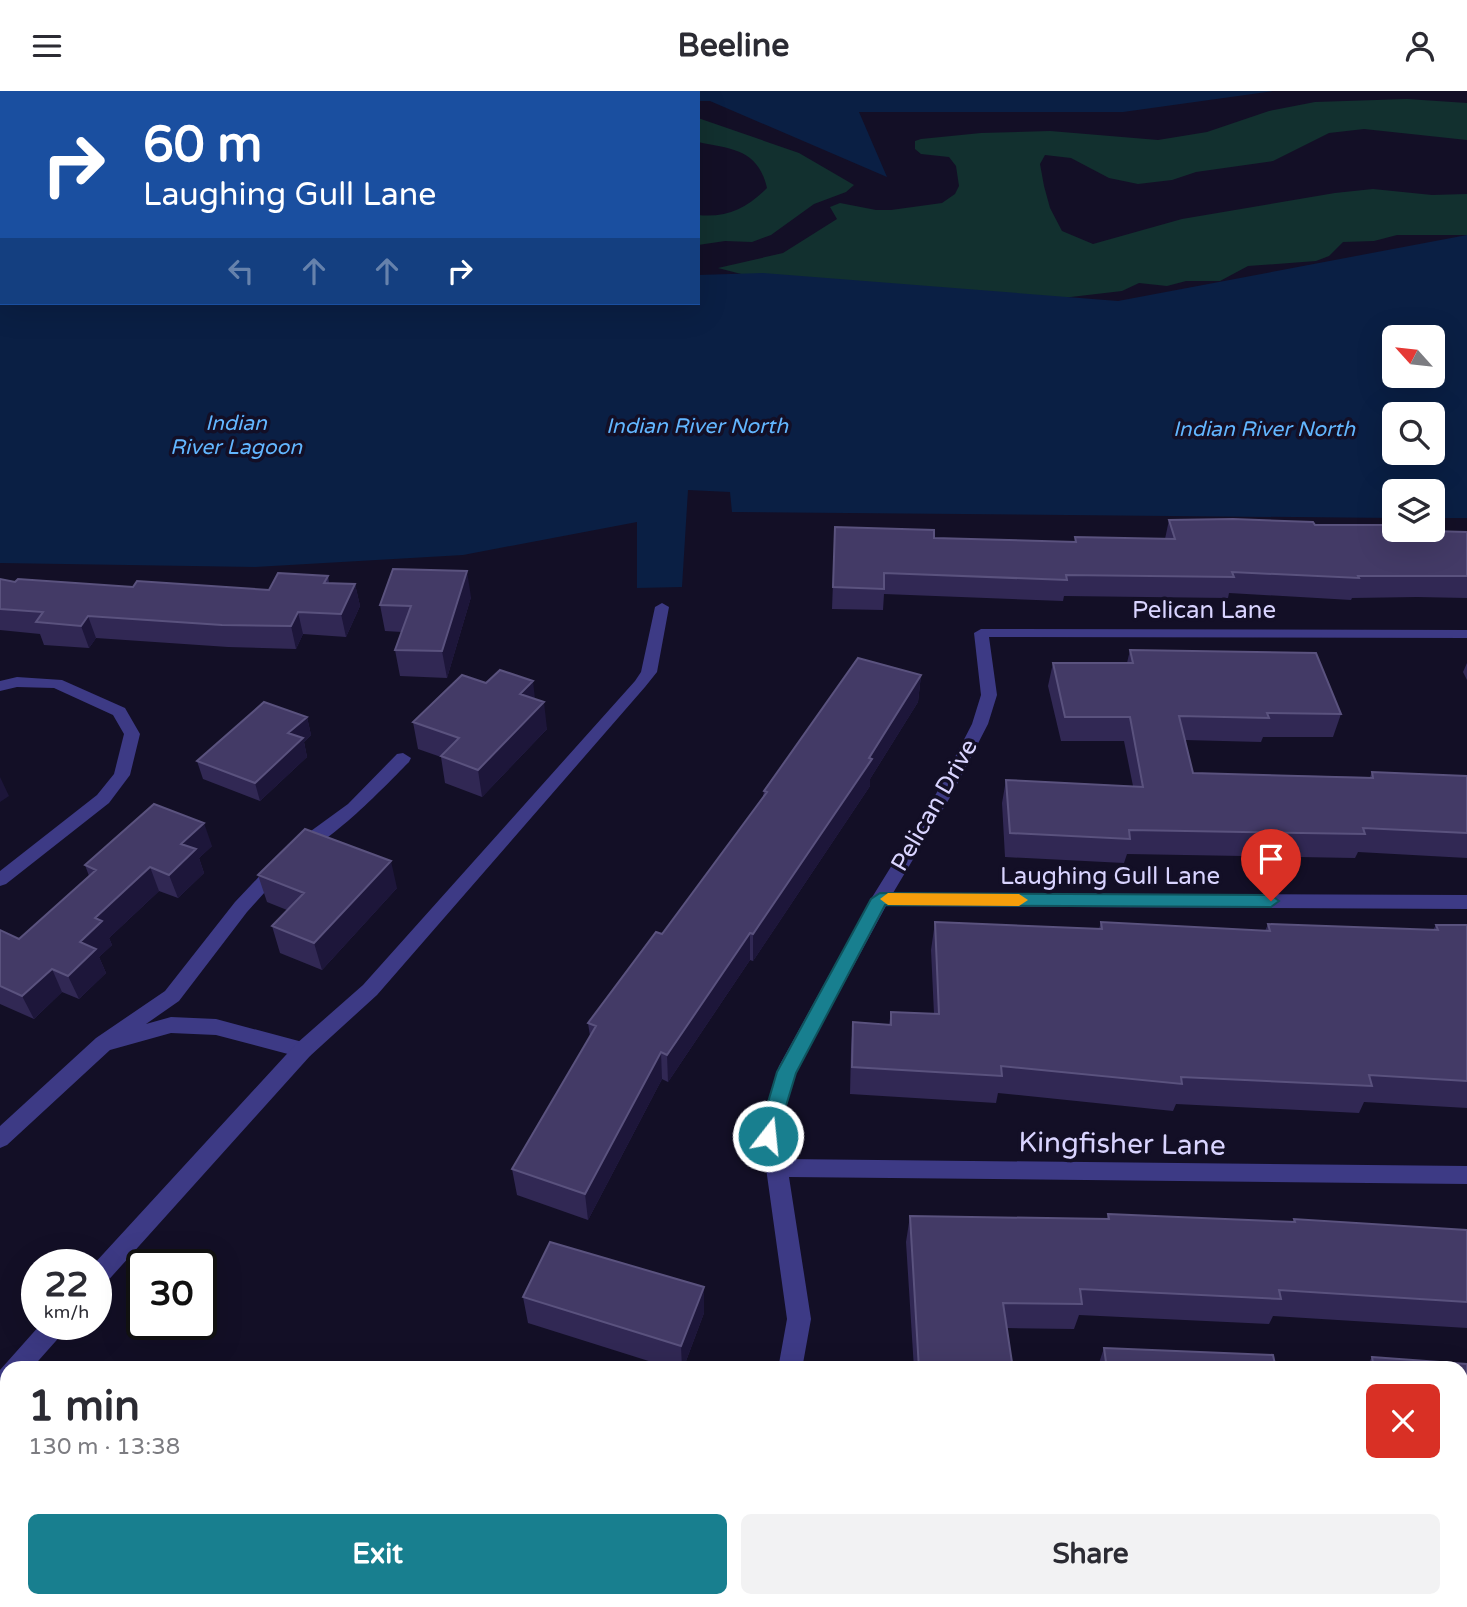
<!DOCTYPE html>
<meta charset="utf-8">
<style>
body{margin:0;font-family:"Varela Round",sans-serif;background:#f2f2f3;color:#2b2b33;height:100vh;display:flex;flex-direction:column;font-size:26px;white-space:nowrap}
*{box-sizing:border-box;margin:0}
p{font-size:23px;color:#7c7c81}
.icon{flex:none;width:38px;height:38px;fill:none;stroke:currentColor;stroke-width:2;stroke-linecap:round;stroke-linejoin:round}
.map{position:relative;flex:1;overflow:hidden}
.side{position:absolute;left:0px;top:1270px;width:1468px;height:247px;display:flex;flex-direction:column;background:#fff;border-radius:21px 21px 0 0;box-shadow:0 7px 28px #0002}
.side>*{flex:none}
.top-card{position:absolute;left:0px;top:0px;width:700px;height:214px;box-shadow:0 7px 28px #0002;background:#1a4fa0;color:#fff;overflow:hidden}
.needle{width:46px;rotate:297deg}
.controls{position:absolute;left:1382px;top:234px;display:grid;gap:14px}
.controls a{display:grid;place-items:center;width:63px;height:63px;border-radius:10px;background:#fff;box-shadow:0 7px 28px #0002;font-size:35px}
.speed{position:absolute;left:21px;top:1158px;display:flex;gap:14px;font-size:35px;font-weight:700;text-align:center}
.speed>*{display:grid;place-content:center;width:91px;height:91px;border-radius:50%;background:#fff;box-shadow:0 7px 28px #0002;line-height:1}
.speed small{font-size:18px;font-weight:400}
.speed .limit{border:4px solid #111;border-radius:10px;background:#fff;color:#111}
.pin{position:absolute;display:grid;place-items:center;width:60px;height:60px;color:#fff;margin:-72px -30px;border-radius:50% 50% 50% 0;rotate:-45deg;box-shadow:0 0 7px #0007}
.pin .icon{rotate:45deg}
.me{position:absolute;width:77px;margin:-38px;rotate:16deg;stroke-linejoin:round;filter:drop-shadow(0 0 5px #0008)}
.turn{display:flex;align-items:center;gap:24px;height:147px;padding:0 28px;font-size:32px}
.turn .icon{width:91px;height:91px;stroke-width:2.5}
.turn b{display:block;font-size:49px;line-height:60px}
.lanes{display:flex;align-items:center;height:66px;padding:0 28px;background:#0003;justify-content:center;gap:35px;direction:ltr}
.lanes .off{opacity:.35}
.round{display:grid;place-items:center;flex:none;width:74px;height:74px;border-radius:10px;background:#f2f2f3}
.summary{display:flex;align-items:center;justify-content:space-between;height:119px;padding:0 28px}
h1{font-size:42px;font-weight:700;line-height:52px}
.button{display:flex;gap:14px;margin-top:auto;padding:14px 28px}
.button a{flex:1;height:80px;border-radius:10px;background:#187f8f;color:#fff;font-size:28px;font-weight:700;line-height:80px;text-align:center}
.button a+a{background:#f2f2f3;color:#2b2b33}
header{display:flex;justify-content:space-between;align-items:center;height:91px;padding:0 28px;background:#fff;font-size:32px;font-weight:700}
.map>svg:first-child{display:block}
.green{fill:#12302f}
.water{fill:#0a1f44;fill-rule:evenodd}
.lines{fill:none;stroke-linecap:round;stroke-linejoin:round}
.service{fill:#3d3a85;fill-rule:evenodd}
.minor{fill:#3d3a85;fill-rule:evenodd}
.wall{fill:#312854}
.shaded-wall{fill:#1d163a}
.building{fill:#433a66;stroke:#5a527e;stroke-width:2}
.route{fill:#187f8f;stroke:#10535d;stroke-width:2}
.slow{fill:#f59e0b}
.labels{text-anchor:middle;stroke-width:7;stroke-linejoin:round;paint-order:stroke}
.far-water-label{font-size:21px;font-style:italic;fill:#62b6ff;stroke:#130f26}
.street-label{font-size:24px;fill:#d9d4ff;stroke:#130f26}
.near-street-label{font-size:28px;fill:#d9d4ff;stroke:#130f26}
</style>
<header><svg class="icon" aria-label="menu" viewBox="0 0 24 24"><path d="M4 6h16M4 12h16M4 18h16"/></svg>Beeline<svg class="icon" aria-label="person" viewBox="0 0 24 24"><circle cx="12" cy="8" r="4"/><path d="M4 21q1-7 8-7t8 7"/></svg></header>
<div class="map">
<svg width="1467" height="1516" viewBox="0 0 1467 1516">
<rect width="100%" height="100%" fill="#130f26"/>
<!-- green -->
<path class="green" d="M 1407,8 L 1467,12 L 1467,49 L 1364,38 L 1329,42 L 1273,70 L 1196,81 L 1172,89 L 1138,93 L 1109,87 L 1071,67 L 1045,64 L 1040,73 L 1044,95 L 1050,117 L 1062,140 L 1093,153 L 1182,128 L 1335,102 L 1373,98 L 1432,104 L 1467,103 L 1467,144 L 1397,144 L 1374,150 L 1343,151 L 1329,165 L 1316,170 L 1248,175 L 1220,190 L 1186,190 L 1167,195 L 1139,192 L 1122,200 L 1062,207 L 749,185 L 718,177 L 783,162 L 837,128 L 830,116 L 840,112 L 876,119 L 891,119 L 942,112 L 955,103 L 959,95 L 956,75 L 949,66 L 921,63 L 915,58 L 915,50 L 921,48 L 981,42 L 1050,40 L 1158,49 L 1207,41 L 1269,20 L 1315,11 Z
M 698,27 L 799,62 L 854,94 L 846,101 L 814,113 L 771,144 L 752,151 L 725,150 L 698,154 L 698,124 C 727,127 747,117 767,97 C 758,58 732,58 698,51 Z"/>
<!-- water -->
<path class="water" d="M 30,0 L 311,0 L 33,2 Z
M 695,0 L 1273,0 L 1123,21 L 859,21 L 887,86 L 710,10 L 698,10 L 698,2 Z
M 1467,144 L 1467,427 L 1433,427 L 1433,401 L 1395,401 L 1395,427 L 732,421 L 730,401 L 688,399 L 682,496 L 637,497 L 637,431 L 463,464 L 255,476 L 0,472 L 0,207 L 2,212 L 698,212 L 698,184 L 763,182 L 1118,210 ZM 1395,247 L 1433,247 L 1433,285 L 1395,285 ZM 1395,324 L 1433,324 L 1433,362 L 1395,362 Z"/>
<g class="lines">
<!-- service -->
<path class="service" d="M 403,662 L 411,667 L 409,671 C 391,689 317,768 293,761 L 290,757 L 293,753 L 348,713 L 397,663 Z
M 276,772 L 282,774 L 285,778 L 282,782 L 247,821 L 179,910 L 146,933 L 171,926 L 216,928 L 310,953 L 313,959 L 310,965 L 303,967 L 216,944 L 171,942 L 110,959 L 7,1054 L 0,1057 L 0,1035 L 96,947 L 165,900 L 235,811 L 270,774 Z"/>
<!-- minor -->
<path class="minor" d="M 662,512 L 669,516 L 657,581 L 645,596 L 377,904 L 310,965 L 104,1194 L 96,1197 L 96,1174 L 93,1174 L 296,953 L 363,894 L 635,590 L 641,581 L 655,516 Z
M 981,538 L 1467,539 L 1467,547 L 989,546 L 997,604 L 988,633 L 952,703 L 893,802 L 1467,804 L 1467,818 L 886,815 L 796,981 L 778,1045 L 785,1068 L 1467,1075 L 1467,1093 L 789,1086 L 811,1228 L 802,1278 L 778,1278 L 787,1228 L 766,1077 L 758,1045 L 779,975 L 871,808 L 936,703 L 972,633 L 981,604 L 974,542 Z
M 17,586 L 62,589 L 125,617 L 140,643 L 130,684 L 109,712 L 6,793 L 0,795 L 0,780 L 97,704 L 114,683 L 124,643 L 113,624 L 54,597 L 17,596 L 0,600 L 0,590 Z
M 40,1234 L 67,1234 L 63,1242 L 31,1278 L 7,1278 L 7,1303 L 0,1305 L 0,1279 Z
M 1461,1469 L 1467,1469 L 1467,1495 L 1461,1495 Z
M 673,1510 L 700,1510 L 698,1516 L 671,1516 Z"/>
</g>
<!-- wall -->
<path class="wall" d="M 1169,429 L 1315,434 L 1395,439 L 1467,441 L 1467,507 L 1417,506 L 1352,507 L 1351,509 L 1229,502 L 1228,507 L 1064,505 L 1063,510 L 884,503 L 883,519 L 832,518 L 835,436 L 934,447 L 1075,451 L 1075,446 L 1165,448 Z
M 328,485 L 329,492 L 355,493 L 360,515 L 346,546 L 303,543 L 296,558 L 228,556 L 96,547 L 89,557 L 44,554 L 40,543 L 0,539 L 0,488 L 15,491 L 133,496 L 269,499 Z
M 471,506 L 447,587 L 400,585 L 395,559 L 402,541 L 385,540 L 380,514 Z
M 1130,559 L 1341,623 L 1333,646 L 1263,646 L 1261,651 L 1185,649 L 1193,682 L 1370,686 L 1372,681 L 1467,685 L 1467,767 L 1358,761 L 1355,767 L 1127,763 L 1124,772 L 1005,766 L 1002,712 L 1006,689 L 1133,695 L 1124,650 L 1061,650 L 1048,595 L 1053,572 L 1127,572 Z
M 1467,572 L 1467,589 L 1463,581 Z
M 921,584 L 918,611 L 870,688 L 870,695 L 753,870 L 750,869 L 668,991 L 662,988 L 588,1129 L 517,1104 L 512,1078 L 590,945 L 588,932 L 662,843 L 763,706 L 764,700 Z
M 535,608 L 547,638 L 482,706 L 445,692 L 441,666 L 418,658 L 413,631 Z
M 307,626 L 311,644 L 304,651 L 307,666 L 260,710 L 203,688 L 197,670 Z
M 212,755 L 199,767 L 204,782 L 178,807 L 159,800 L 109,847 L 112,854 L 99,866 L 106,882 L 79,908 L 62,901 L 34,928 L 0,913 L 0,839 L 19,848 L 89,785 L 85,774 Z
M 258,784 L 397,797 L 322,879 L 280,862 L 272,835 L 287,819 L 267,811 Z
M 935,831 L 1099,838 L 1101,831 L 1265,840 L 1268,833 L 1433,839 L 1436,834 L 1467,834 L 1467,1017 L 1364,1011 L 1359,1022 L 1176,1013 L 1173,1020 L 998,1002 L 996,1012 L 850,1003 L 851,958 L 853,931 L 889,934 L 891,921 L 934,923 L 931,859 Z
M 1108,1123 L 1293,1131 L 1294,1128 L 1467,1139 L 1467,1237 L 1273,1225 L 1269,1233 L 1079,1224 L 1074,1238 L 1007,1237 L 1013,1278 L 914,1278 L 906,1151 L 910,1125 L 1107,1128 Z
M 523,1206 L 704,1222 L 683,1278 L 674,1278 L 528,1232 Z
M 1104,1257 L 1276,1278 L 1097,1278 Z
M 1372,1266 L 1467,1273 L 1467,1383 L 1461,1383 L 1461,1278 L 1365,1278 Z"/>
<!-- shaded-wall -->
<path class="shaded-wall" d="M 467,480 L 471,506 L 447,587 L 442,560 Z
M 355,493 L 360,515 L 346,546 L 341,523 Z
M 298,521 L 303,543 L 296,558 L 291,535 Z
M 88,525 L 96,547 L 89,557 L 81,535 Z
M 921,584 L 918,611 L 870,688 L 870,695 L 753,870 L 753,843 Z
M 533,590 L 536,617 L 520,603 Z
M 544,611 L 547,638 L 482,706 L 478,679 Z
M 307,626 L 311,644 L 304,651 L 307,666 L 260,710 L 255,692 L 288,642 Z
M 0,686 L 9,705 L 0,711 Z
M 204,732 L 212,755 L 199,767 L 204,782 L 178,807 L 169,784 L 181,753 Z
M 391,770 L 397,797 L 322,879 L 314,852 Z
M 150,776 L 159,800 L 109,847 L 112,854 L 99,866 L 106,882 L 79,908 L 68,885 L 80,851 L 95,827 Z
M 750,842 L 750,869 L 668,991 L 667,964 Z
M 52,878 L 62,901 L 34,928 L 22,905 Z
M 661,961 L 662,988 L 588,1129 L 585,1103 Z
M 704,1196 L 704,1222 L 683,1278 L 682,1278 L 681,1255 Z
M 522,1510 L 528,1510 L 530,1516 L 522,1516 Z"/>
<!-- building -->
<path class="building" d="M 1233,428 L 1313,431 L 1315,434 L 1395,434 L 1395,439 L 1467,441 L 1467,485 L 1358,485 L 1359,487 L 1232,481 L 1234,486 L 1066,484 L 1067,489 L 884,482 L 884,498 L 833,496 L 835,436 L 934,439 L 934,447 L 1076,451 L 1075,446 L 1175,448 L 1169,429 Z
M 393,478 L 467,480 L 442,560 L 395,559 L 411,515 L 380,514 Z
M 278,482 L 328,485 L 324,492 L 355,493 L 341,523 L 298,521 L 291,535 L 222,534 L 88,525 L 81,535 L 36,531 L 43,521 L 0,518 L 0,488 L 15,491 L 18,488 L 133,496 L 137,490 L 269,499 Z
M 1130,559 L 1316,562 L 1341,623 L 1267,622 L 1269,627 L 1179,625 L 1193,682 L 1373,687 L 1372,681 L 1467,685 L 1467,742 L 1363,737 L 1365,743 L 1129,739 L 1130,748 L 1010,742 L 1006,689 L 1143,696 L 1130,626 L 1065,626 L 1053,572 L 1133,572 Z
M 858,567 L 921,584 L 869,667 L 872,668 L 753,843 L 750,842 L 667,964 L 661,961 L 585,1103 L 512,1078 L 596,935 L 588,932 L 656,841 L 662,843 L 767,701 L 764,700 Z
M 500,579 L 533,590 L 520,603 L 544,611 L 478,679 L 441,665 L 459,647 L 413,631 L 462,584 L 486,592 Z
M 264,611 L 307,626 L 288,642 L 303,647 L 255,692 L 197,670 Z
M 154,713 L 204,732 L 181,753 L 196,758 L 169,784 L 150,776 L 95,827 L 102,830 L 80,851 L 96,858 L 68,885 L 52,878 L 22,905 L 0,895 L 0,839 L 19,848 L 96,779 L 85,774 Z
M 305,738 L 391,770 L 314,852 L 272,835 L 304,802 L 258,784 Z
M 935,831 L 1102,838 L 1101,831 L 1270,840 L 1268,833 L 1438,839 L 1436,834 L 1467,834 L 1467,990 L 1369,984 L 1372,995 L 1181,986 L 1182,993 L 1001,975 L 1002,985 L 852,976 L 853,931 L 891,934 L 891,921 L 939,923 Z
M 1108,1123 L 1295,1131 L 1294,1128 L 1467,1139 L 1467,1211 L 1279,1199 L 1281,1208 L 1080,1198 L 1082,1213 L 1003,1212 L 1013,1278 L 919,1278 L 910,1125 L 1109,1128 Z
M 550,1151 L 704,1196 L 681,1255 L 523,1206 Z
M 1104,1257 L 1273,1264 L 1276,1278 L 1107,1278 Z
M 1372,1266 L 1467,1273 L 1467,1358 L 1461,1358 L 1461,1278 L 1374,1278 Z
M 208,1510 L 522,1510 L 522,1516 L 207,1516 Z"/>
<!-- route -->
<path class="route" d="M 880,802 L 1271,804 L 1279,810 L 1271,816 L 885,814 L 796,982 L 775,1051 L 768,1053 L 761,1051 L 758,1045 L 777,981 L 871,808 Z"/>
<!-- slow -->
<path class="slow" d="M 888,802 L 1019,803 L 1028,809 L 1019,815 L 888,814 L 880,808 Z"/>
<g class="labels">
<!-- far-water labels -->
<g class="far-water-label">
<text x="236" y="339">Indian<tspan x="236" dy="24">River Lagoon</tspan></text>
<text x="697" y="342">Indian River North</text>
<text x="1264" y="345">Indian River North</text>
</g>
<!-- street labels -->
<g class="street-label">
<text x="1204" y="527">Pelican Lane</text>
<text transform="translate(934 714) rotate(-60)" y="8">Pelican Drive</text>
<text x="1110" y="793">Laughing Gull Lane</text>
</g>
<!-- near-street labels -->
<g class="near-street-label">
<text transform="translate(1122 1052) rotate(1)" y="10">Kingfisher Lane</text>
</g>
</g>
</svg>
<div class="controls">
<a><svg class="needle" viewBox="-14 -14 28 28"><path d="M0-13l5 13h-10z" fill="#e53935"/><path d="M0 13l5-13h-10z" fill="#7c7c81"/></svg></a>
<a><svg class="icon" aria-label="search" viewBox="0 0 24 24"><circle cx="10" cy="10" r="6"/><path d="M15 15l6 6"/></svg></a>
<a><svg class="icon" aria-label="layers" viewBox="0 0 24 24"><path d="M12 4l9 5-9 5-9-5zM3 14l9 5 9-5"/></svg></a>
</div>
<div class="speed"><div>22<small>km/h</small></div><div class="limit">30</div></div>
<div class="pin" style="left:1271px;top:810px;background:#d93025"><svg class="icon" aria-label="arrive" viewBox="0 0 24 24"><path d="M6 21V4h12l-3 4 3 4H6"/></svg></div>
<svg class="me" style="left:768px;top:1045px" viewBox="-20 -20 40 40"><circle r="17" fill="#187f8f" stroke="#fff" stroke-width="3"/><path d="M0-11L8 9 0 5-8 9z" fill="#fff"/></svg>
<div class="top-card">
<div class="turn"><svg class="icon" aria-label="right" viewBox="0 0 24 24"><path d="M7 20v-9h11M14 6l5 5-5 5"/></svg><div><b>60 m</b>Laughing Gull Lane</div></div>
<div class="lanes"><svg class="icon off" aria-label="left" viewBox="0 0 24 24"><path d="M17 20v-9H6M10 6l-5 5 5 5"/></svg><svg class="icon off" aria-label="ahead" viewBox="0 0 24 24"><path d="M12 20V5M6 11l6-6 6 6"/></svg><svg class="icon off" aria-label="ahead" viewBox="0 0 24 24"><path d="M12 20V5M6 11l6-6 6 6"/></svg><svg class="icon" aria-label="right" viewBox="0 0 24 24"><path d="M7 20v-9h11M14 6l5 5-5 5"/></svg></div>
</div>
<section class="side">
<div class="summary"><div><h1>1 min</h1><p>130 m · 13:38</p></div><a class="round" style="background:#d93025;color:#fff"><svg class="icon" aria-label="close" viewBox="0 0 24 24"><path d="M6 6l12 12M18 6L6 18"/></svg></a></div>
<div class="button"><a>Exit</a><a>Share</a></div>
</section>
</div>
